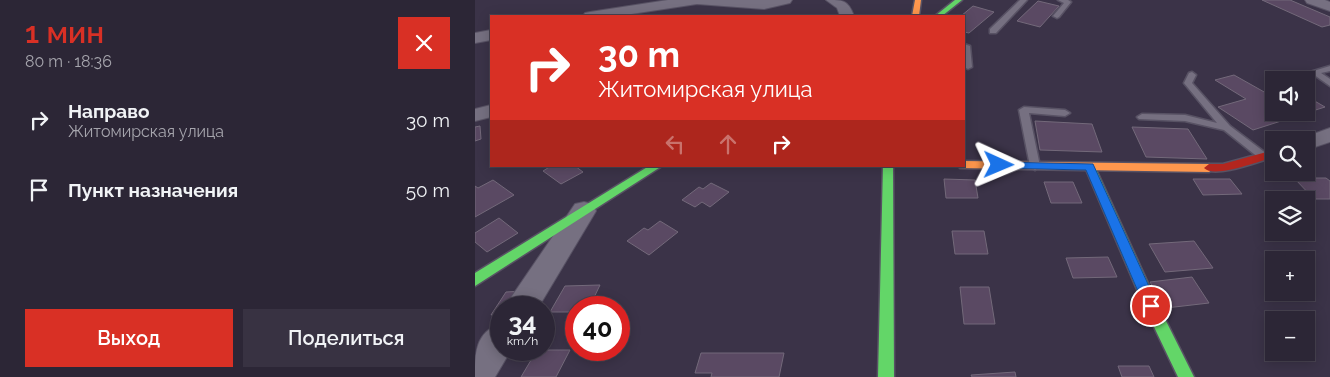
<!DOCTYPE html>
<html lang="ru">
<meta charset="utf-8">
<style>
body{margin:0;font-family:Raleway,sans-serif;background:#383242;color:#f1f3f6;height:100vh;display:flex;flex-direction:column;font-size:19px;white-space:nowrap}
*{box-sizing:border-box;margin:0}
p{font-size:16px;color:#a6a5ad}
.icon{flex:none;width:28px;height:28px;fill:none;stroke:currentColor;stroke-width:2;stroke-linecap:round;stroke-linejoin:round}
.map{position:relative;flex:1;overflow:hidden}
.sheet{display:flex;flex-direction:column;background:#2c2636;width:475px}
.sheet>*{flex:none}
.guide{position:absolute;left:15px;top:15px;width:475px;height:152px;border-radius:0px;box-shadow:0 2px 12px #0003,0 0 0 1px #484351;background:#d93025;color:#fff;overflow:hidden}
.controls{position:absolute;left:790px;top:71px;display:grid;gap:10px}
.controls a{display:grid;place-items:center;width:50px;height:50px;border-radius:0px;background:#2c2636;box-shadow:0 2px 12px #0003,0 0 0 1px #484351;font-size:25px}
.speed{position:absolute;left:15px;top:296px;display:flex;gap:10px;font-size:25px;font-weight:700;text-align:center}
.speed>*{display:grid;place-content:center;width:65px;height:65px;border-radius:50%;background:#2c2636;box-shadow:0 2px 12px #0003,0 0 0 1px #484351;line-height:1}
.speed small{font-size:12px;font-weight:400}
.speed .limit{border:8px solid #d22;background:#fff;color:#111}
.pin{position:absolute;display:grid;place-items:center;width:42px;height:42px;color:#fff;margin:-21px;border:2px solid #fff;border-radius:50%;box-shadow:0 1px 5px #0007}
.me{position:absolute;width:55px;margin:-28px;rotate:91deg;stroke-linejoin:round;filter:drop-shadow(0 0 4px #0008)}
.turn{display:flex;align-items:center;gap:18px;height:105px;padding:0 25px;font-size:22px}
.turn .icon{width:65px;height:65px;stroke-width:2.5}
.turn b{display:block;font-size:35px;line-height:42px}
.lanes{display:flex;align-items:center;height:48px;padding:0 25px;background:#0003;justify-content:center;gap:25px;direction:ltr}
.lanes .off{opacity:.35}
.round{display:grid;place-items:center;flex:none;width:52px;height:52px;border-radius:0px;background:#383242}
.overview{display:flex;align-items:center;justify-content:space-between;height:85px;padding:0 25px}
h1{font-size:30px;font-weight:600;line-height:38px;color:#d93025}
.action{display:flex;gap:10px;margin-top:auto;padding:10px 25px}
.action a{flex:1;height:58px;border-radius:0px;background:#d93025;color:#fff;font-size:20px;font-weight:600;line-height:58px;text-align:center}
.action a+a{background:#383242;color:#f1f3f6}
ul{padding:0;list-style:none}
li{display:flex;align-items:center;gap:15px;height:70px;padding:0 25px}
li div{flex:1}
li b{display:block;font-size:19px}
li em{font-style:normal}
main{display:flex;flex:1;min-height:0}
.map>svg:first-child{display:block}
.building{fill:#5a4963;stroke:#73697a}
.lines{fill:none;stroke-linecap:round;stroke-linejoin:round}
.lane-casing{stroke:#585264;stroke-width:3}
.street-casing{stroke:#585264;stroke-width:2}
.fast-casing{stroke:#585264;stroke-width:3}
.slow-casing{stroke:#585264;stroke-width:3}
.jam-casing{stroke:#585264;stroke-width:3}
.lane{fill:#767081;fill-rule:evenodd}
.street{fill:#767081;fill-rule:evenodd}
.fast{fill:#63d668;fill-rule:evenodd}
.slow{fill:#ff974d;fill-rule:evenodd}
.jam{fill:#b3261e;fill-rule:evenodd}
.route{fill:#1a73e8;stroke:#114b97}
</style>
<main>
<section class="sheet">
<div class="overview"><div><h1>1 мин</h1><p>80 m · 18:36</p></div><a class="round" style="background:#d93025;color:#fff"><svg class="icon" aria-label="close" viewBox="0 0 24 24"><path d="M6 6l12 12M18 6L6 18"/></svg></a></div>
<ul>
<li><svg class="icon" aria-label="right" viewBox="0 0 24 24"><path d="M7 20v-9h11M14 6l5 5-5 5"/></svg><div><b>Направо</b><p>Житомирская улица</p></div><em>30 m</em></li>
<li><svg class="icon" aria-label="arrive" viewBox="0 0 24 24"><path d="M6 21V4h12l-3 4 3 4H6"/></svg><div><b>Пункт назначения</b></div><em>50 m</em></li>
</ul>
<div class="action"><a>Выход</a><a>Поделиться</a></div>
</section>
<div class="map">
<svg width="855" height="377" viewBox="0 0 855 377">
<rect width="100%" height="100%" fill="#3b3348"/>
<!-- building -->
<path class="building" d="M 787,0 L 815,0 L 855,17 L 855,25 L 847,27 Z
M 563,1 L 584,6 L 565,27 L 542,21 Z
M 498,6 L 519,12 L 494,33 L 489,32 L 489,16 L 486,16 Z
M 759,75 L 791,93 L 799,91 L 799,112 L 831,112 L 831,96 L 850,107 L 778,130 L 743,107 L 771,99 L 740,80 Z
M 560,121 L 617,124 L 627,152 L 565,150 Z
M 5,126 L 6,139 L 0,141 L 0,127 Z
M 657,127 L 713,129 L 732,159 L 671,157 Z
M 76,166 L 100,166 L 108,172 L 86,184 L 68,171 Z
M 819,178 L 851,178 L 855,181 L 855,199 L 839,199 Z
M 469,179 L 500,180 L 503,198 L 471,198 Z
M 718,179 L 755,179 L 767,194 L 728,195 Z
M 18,180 L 39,195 L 0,217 L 0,186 L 3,188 Z
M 569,182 L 598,182 L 607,203 L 576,203 Z
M 236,183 L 254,192 L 235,207 L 227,202 L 220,207 L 207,200 L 224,187 L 228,189 Z
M 24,218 L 43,233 L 12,252 L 0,242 L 0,233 Z
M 185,221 L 203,232 L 174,255 L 152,241 L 169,228 L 173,230 Z
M 477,231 L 509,231 L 513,254 L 480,254 Z
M 719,241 L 738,268 L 690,272 L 674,244 Z
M 633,257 L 642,277 L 598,278 L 591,258 Z
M 717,277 L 734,303 L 691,308 L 675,282 Z
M 125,285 L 114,308 L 101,308 L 101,312 L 75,312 L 90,286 Z
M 485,287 L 514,287 L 520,324 L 489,324 Z
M 49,291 L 39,308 L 26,308 L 26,314 L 16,315 L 31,292 Z
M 62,350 L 95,350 L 81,377 L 46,377 Z
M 226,353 L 309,353 L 304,377 L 236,377 L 237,373 L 220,373 Z
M 643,366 L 674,366 L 679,377 L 647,377 Z
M 540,372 L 541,377 L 497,377 L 496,375 Z"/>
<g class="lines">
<!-- lane casing -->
<g class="lane-casing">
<path id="lane" d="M 545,0 L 552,0 L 521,33 L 515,33 L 515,29 Z
M 583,0 L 593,0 L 596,2 L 584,17 L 582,18 L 578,16 L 589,3 Z
M 489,44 L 495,46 L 497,67 L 493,69 L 489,67 Z
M 855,66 L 855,71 L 846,73 L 855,79 L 855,86 L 835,72 Z
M 717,72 L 721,75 L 717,83 L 755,126 L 792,154 L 793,156 L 792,158 L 784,158 L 749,130 L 710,121 L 664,119 L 662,117 L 667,114 L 710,115 L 742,123 L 709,83 L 714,73 Z
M 549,107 L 590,110 L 595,113 L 590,116 L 554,113 L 565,166 L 560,170 L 555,166 L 544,110 Z"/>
</g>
<!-- street casing -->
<g class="street-casing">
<path id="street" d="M 193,0 L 317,0 L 315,3 L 289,9 L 222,4 L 143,16 L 108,16 L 110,13 L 115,12 Z
M 351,0 C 368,0 373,0 379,16 L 365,16 L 362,8 Z
M 830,0 L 850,0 L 855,2 L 855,11 L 832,3 Z
M 16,30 L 16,40 L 0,43 L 0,33 Z
M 16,105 L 16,117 L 0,121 L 0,109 Z
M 855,128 L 855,142 L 831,150 L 831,140 L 822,140 Z
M 109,202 L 118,204 L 121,211 L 63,308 L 31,308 L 35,299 L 100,204 Z
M 26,323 L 26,350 L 36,350 L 20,377 L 0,377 C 0,353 0,333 26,323 Z"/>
</g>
<!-- fast casing -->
<g class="fast-casing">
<path id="fast" d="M 480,0 L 487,0 L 467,16 L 460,16 Z
M 615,163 L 620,167 L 682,303 L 719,377 L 703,377 L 669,306 L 610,167 Z
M 174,166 L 187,166 L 0,286 L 0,273 Z
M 408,166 L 418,166 L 419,377 L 403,377 Z"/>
</g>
<!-- slow casing -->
<g class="slow-casing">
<path id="slow" d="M 440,0 L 446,0 L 444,16 L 437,16 Z
M 489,161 L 734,164 L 739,168 L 734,172 L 485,168 L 484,166 L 489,166 Z"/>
</g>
<!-- jam casing -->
<g class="jam-casing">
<path id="jam" d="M 799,150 L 799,157 C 785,161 739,179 729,168 L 734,164 L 748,164 Z"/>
</g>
<!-- lane -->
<use href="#lane" class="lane"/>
<!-- street -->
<use href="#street" class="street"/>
<!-- fast -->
<use href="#fast" class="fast"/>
<!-- slow -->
<use href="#slow" class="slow"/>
<!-- jam -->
<use href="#jam" class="jam"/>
</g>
<!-- route -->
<path class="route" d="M 524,162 L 618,164 L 683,306 L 681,310 L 676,312 L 671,310 L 611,170 L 521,168 L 519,165 L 521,163 Z"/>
</svg>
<div class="controls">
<a><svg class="icon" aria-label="sound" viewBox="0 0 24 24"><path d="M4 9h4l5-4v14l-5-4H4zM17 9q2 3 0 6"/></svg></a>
<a><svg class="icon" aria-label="search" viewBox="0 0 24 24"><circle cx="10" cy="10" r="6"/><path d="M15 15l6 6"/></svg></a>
<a><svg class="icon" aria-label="layers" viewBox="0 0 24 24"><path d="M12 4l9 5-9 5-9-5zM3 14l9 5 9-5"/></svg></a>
<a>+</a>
<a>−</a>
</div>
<div class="speed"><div>34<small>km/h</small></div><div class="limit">40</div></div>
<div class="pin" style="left:676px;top:306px;background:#d93025"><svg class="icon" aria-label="arrive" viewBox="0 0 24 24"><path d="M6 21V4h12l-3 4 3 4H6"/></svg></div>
<svg class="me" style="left:524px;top:165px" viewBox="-20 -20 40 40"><path d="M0-17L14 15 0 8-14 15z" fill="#1a73e8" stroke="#fff" stroke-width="4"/></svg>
<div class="guide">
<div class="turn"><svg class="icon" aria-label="right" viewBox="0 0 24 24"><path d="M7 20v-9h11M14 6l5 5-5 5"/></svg><div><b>30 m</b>Житомирская улица</div></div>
<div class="lanes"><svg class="icon off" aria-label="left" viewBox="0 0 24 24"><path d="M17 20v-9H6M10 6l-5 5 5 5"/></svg><svg class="icon off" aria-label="ahead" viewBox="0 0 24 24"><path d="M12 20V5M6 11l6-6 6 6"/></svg><svg class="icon" aria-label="right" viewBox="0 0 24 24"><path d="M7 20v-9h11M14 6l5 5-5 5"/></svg></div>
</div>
</div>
</main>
